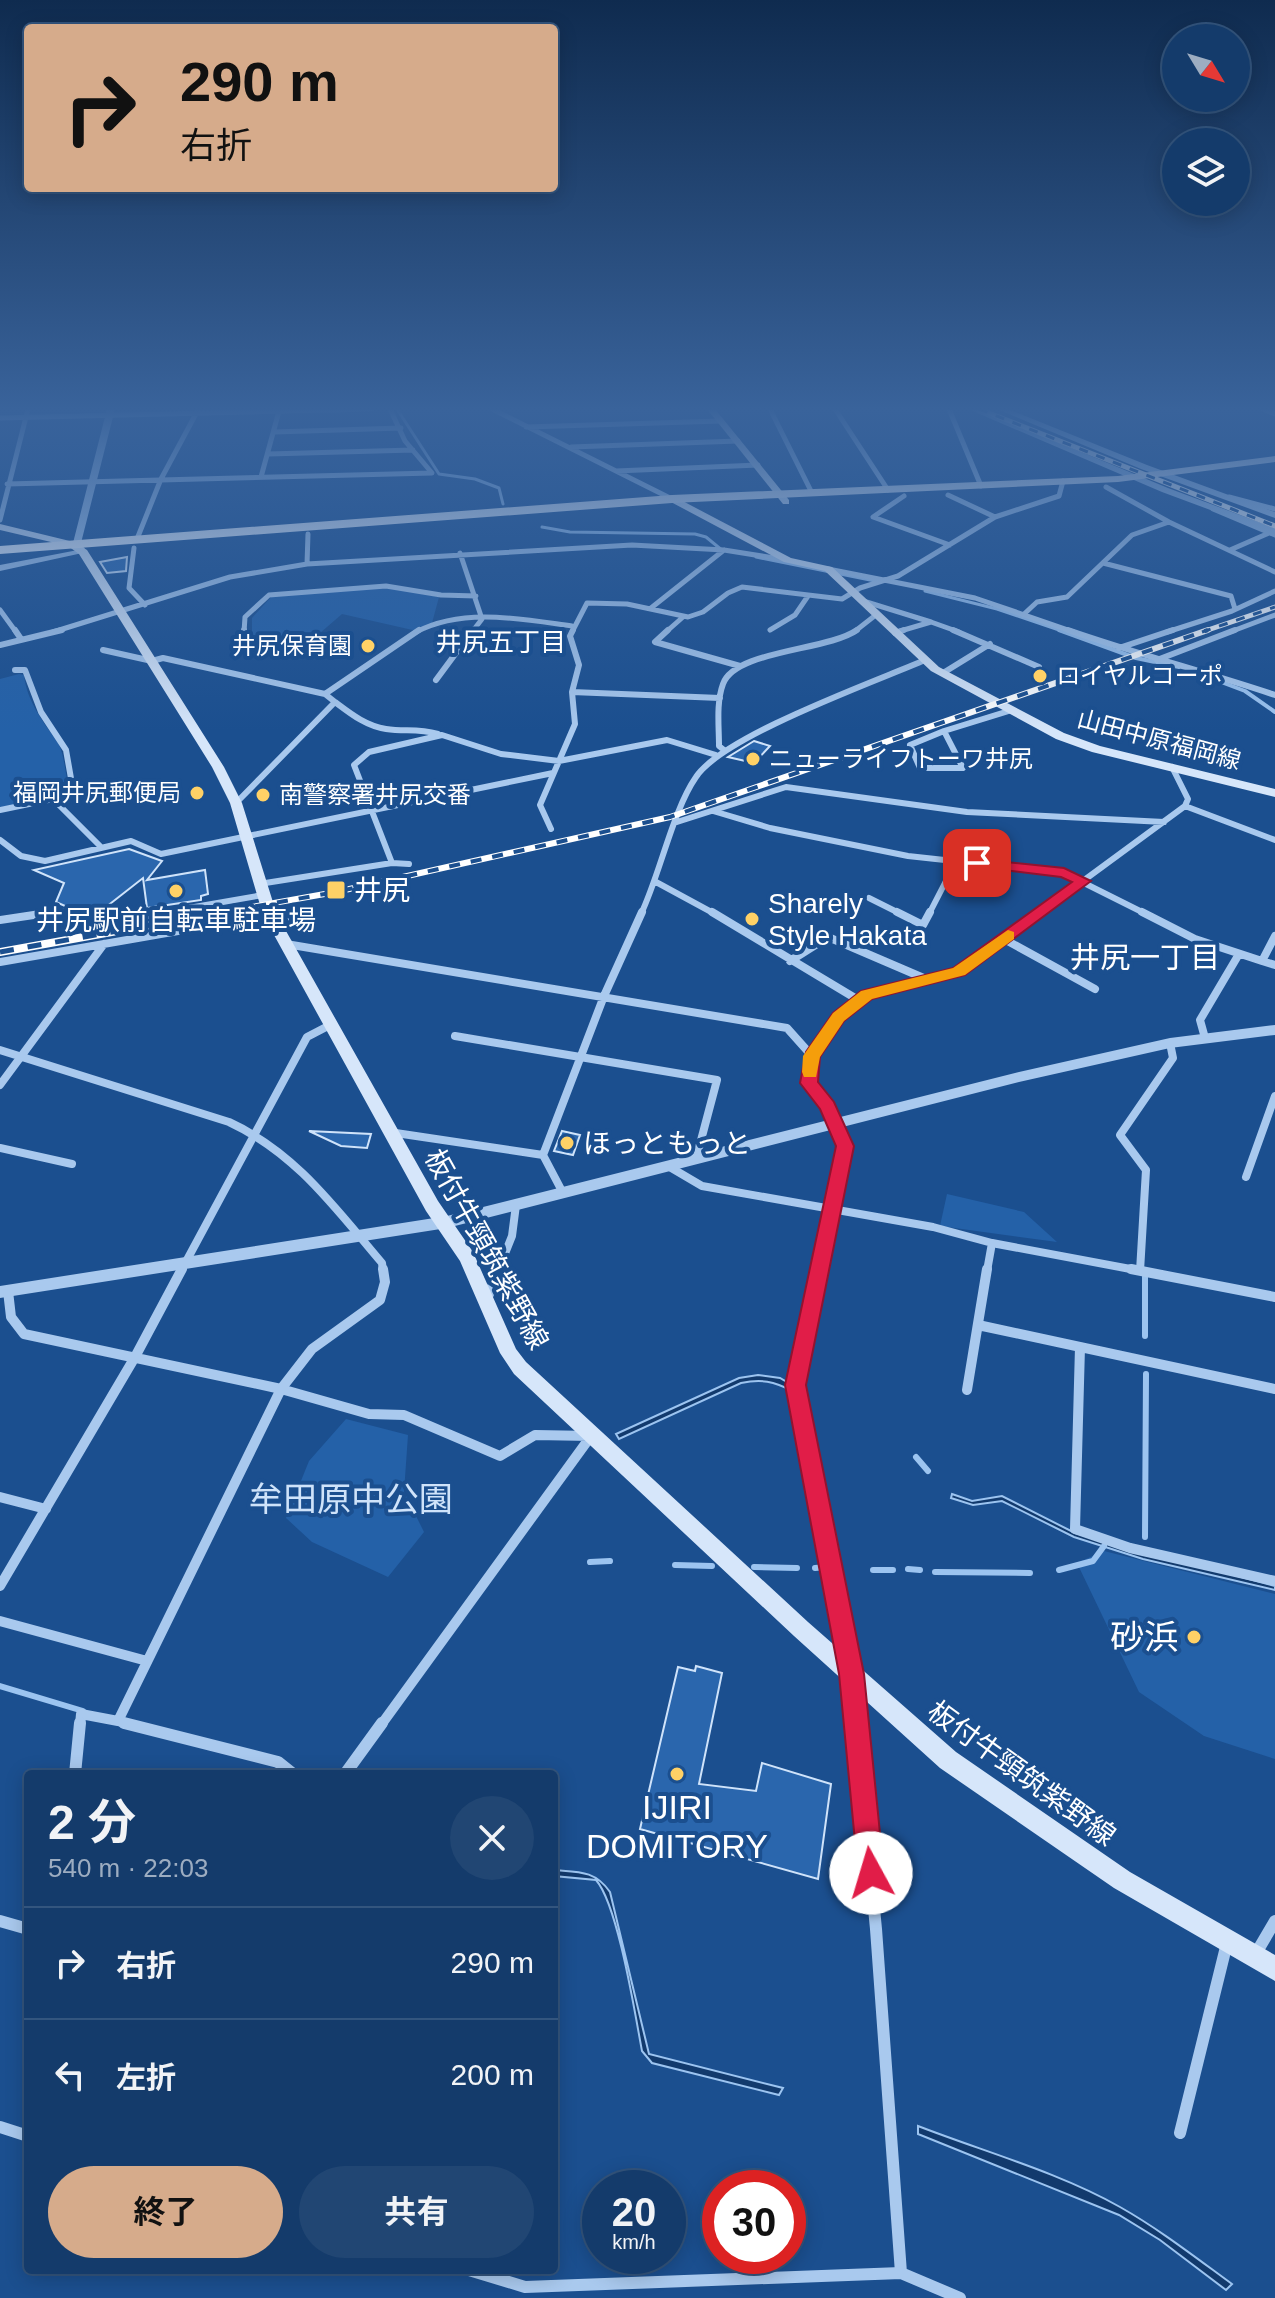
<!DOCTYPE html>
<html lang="ja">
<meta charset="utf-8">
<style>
body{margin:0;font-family:Arial,"Noto Sans JP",sans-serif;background:#214673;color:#f1f3f6;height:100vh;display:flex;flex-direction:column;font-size:30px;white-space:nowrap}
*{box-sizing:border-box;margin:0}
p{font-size:26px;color:#9dadc1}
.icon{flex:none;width:44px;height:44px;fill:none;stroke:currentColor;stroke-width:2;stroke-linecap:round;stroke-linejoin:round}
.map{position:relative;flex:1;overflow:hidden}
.panel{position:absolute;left:24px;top:1770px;width:534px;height:504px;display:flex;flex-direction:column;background:#143b6b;border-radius:8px;box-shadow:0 4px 20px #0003,0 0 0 2px #33557e}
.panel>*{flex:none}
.top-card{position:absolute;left:24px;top:24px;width:534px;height:168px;border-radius:8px;box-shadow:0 4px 20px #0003,0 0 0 2px #33557e;background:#d6ab8b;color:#111;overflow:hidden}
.needle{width:52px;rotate:128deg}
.buttons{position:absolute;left:1162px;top:24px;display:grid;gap:16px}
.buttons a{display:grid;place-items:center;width:88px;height:88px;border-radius:50%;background:#143b6b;box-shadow:0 4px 20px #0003,0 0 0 2px #33557e;font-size:40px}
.speed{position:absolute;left:582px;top:2170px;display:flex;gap:16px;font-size:40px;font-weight:700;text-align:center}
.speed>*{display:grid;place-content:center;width:104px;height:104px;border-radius:50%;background:#143b6b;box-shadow:0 4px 20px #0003,0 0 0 2px #33557e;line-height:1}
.speed small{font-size:20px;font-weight:400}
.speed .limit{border:12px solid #d22;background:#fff;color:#111}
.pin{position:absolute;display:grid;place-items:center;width:68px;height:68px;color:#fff;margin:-34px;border-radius:16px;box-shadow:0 4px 12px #0006}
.me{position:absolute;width:88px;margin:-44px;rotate:354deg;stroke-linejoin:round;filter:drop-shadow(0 0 6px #0008)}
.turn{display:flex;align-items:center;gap:28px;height:168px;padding:0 24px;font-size:36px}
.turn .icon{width:104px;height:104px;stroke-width:2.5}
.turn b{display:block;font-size:56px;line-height:68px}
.round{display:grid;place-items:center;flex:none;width:84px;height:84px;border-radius:42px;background:#214673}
.head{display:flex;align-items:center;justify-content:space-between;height:136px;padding:0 24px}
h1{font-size:48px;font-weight:700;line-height:60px}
.cta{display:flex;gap:16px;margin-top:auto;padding:16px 24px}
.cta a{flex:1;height:92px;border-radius:48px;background:#d6ab8b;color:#111;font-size:32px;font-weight:700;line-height:92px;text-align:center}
.cta a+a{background:#214673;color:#f1f3f6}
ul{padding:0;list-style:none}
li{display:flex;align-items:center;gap:24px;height:112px;padding:0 24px;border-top:2px solid #33557e}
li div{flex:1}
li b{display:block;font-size:30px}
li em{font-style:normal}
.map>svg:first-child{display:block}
.green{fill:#2461a8}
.water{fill:#123a6d;stroke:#9cc4f0;stroke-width:2}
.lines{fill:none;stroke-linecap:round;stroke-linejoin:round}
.stream-far2{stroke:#9cc4f0;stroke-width:3}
.stream-far1{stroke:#9cc4f0;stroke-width:4}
.stream{stroke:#9cc4f0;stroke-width:6}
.building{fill:#2a66ad;stroke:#cfe3fa;stroke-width:2}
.minor-far4{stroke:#a9c9ee;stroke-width:5}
.minor-far3{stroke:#a9c9ee;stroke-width:6}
.minor-far2{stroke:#a9c9ee;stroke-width:8}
.minor-far1{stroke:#a9c9ee;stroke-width:10}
.minor{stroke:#a9c9ee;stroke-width:12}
.tertiary{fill:#a9c9ee;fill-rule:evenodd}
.secondary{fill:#d6e6fa;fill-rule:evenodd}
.primary{fill:#f0f6ff;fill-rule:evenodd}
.rail-far2-casing{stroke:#fff;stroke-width:5}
.rail-far1-casing{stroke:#fff;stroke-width:6}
.rail-casing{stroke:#fff;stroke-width:8}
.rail-far2{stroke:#1b4f8f;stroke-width:3;stroke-dasharray:9;stroke-linecap:butt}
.rail-far1{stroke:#1b4f8f;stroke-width:4;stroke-dasharray:11;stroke-linecap:butt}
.rail{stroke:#1b4f8f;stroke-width:5;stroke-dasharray:14;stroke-linecap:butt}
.route{fill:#e11d48;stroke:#92132f;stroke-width:2}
.slow{fill:#f59e0b}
.poi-dot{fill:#ffd166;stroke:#1b4f8f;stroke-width:3}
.labels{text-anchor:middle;stroke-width:8;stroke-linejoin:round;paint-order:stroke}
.far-poi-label{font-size:24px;fill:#fff;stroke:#1b4f8f;text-anchor:start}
.far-street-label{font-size:24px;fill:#fff;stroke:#1b4f8f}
.far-neighbourhood-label{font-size:26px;fill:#fff;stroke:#1b4f8f}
.poi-label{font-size:28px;fill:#fff;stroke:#1b4f8f;text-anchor:start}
.street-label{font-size:28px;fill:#fff;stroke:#1b4f8f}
.neighbourhood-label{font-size:30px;fill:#fff;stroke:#1b4f8f}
.near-park-label{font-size:34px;fill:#cfe3fa;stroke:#1b4f8f}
.near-poi-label{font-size:34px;fill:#fff;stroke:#1b4f8f;text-anchor:end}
</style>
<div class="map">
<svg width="1275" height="2298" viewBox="0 0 1275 2298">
<rect width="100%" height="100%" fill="#1b4f8f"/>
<!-- green -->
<path class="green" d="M 389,588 L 439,597 L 432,623 L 417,631 L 342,614 L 305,646 L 252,640 L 252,618 L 272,596 Z
M 19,674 L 24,675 C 27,702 43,721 58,743 C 63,751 65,768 67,779 C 55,803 23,803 0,808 L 0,679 Z
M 947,1194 L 1024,1212 L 1057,1242 L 940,1226 Z
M 346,1419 L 408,1435 L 404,1492 L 424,1532 L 388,1577 L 312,1542 L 286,1518 L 309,1461 Z
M 1104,1551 L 1275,1594 L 1275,1759 L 1204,1736 L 1139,1692 L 1077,1563 Z"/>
<!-- water -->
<path class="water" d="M 758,1375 L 780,1378 L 795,1387 L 792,1391 C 774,1381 761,1379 741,1383 L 619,1439 L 616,1434 L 739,1378 Z
M 952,1494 L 972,1501 L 1002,1496 L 1075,1533 L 1275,1586 L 1275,1590 L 1143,1559 L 1074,1537 L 1002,1501 L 973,1505 L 951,1498 Z
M 554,1870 C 578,1872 595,1870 610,1892 L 649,2054 L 783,2088 L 779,2095 L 652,2063 L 642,2051 C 635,2014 618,1905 596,1880 L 554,1876 Z
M 918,2126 C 985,2152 1058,2172 1120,2207 C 1159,2229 1195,2257 1232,2284 L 1226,2290 L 1160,2240 L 1119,2215 L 918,2134 Z"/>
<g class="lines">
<!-- stream-far2 -->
<path class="stream-far2" d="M 397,409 L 439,474 L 475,479 L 499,488 L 503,504
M 542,527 L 570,532 L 695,534 L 706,537 L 723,551
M 756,557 L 880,582
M 925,591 L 997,609 L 1065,632"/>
<!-- stream-far1 -->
<path class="stream-far1" d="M 1059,630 L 1136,658 L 1179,667
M 1200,674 L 1245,691 L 1275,712"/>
<!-- stream -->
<path class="stream" d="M 1145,1277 L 1145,1336
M 916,1457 L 928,1471
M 1145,1537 L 1146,1374
M 590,1562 L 610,1561
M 675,1565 L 712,1566
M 754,1567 L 797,1568
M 815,1568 L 826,1567
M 908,1569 L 920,1570
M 873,1570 L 893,1570
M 1059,1570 L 1093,1561 L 1104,1546
M 935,1572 L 1030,1573
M 0,1686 L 83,1711"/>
</g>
<!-- building -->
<path class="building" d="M 127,557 L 126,571 L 107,573 L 100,562 Z
M 754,741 L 770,746 L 754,763 L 728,757 Z
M 129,849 L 162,861 L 147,880 L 205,870 L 208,894 L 201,896 L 201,900 L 147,908 L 143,878 L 106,907 L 65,906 L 56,902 L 64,883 L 34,870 Z
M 308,911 L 315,923 L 295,930 L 286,913 Z
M 309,1131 L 371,1134 L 367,1148 L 341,1146 Z
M 562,1131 L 580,1135 L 573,1155 L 554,1151 Z
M 696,1666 L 722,1673 L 699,1784 L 756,1791 L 762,1763 L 831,1784 L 818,1879 L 640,1829 L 678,1667 L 695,1671 Z"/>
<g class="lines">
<!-- minor-far4 -->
<path class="minor-far4" d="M 492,409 L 672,499
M 770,409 L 812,493
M 835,409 L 888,490
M 949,409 L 981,486
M 1263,409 L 1275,414
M 0,418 L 372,409
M 526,427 L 721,421
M 274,432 L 401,428
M 571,447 L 738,441
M 268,454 L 413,450
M 616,471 L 758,465
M 261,477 L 279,411
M 7,484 L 432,473 L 405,441 L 390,409
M 1106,487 L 1169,522 L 1275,572
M 948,495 L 995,517
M 904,496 L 873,517 L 950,545
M 1229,497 L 1275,509
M 1213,509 L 1275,535
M 0,520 L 28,409
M 137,539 L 161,479 L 198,410
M 134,548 L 129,588 L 145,605
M 1230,550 L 1269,533
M 460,553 L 482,619 L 472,632
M 1103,563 L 1231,596 L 1235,609
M 307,564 L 308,534
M 828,569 L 975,598 L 1074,632
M 860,600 L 931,622
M 651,608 L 724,550
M 0,610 L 16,632
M 1023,615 L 1037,602 L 1067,597 L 1132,535 L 1169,522
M 770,630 L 795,615 L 808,596
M 53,632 L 230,577 L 307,564 L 632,545 L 724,550 L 787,560
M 244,632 L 245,617 L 269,595 L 386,586 L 441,595 L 476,596
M 416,632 C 463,607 521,619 572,626
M 572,632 L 587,603 L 627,604 L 688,617 L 703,612 L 728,593 L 742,587 L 842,599 L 860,588 L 898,576 L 995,517 L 1059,496 L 1063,481
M 666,632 L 683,617
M 854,632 L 877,614
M 897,632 L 931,622 L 959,632
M 1167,632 L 1232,611 L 1275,591
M 1230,632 L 1275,615"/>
<!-- minor-far3 -->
<path class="minor-far3" d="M 15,630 L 21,639
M 668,630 L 655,642 L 740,666
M 953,630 L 1039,667
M 1068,630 C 1137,654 1206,672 1275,695
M 895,633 L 904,630
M 244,638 L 244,630
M 0,645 L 62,630
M 1119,648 L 1173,630
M 103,650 L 152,661 L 163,658 L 325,694 L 335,702 L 236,803
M 1157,660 L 1235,630
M 15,670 L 25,670 L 41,712 L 66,750 L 72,784 L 53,799 L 101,847
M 943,673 L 990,644
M 436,680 L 473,630
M 572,692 L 720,698
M 325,694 L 419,630
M 335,702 C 351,714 366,726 386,729 C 405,732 417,728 438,734
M 944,731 L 963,768 L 920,768 L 910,745 Z
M 944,731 L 1012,710
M 724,750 L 719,746 C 719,726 716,703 723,684 C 735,650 827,651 857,630
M 1172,767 L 1188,799 L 1185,806 L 1275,840
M 0,810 L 53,799
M 713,811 L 770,828 L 908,856 L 1064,873 L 1146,914
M 677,822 L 786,787 L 967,812 L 1164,822
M 551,829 L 540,805 L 575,724 L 572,692 L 579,665 L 570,636 L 573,630
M 0,840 L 21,856 L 45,861 L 131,841 L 161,854 L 553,773
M 392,863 L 354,765 L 369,752 L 442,735 L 501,754 L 559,761 L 667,740 L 716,755
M 656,882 L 715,914
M 259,884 L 392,863 L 409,864
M 869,898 L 901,914
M 39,914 L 138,914
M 154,914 L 263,895
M 641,914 C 660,874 673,810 696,777 C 723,736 874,682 925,660
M 929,914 L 947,879 L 948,860
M 1038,914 L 1185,806"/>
<!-- minor-far2 -->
<path class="minor-far2" d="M 112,912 L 149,915 L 165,912
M 712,912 L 860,1001
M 897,912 L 923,925 L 930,912
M 1142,912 L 1195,939 L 1262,961 L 1275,936
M 0,920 L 47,913 L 101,912
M 1004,939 L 1095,989
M 286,944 L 787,1028 L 812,1056
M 790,961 L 828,937 L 926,979
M 1262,961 L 1275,965
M 0,962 L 270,915
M 455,1036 L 717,1080 L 696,1159
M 1205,1038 L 1200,1020 L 1239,954
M 0,1050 L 229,1122 C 296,1153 335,1208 382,1263 L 383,1271
M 0,1085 L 104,944
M 389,1132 L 543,1155
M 0,1148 L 72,1164
M 668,1166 L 702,1186 L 933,1227 L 992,1243 L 1141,1271
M 1246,1177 L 1275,1096
M 563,1193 L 543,1155 L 604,996 L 642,912
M 181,1271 L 307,1037 L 332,1024
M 498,1271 L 512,1236 L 516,1205
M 819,1271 L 845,1146 L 828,1106 L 809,1083 L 812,1056 L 839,1017 L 867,995 L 959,972 L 1041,912
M 987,1271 L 992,1243
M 1140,1271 L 1146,1170 L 1120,1135 L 1173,1058 L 1170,1043"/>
<!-- minor-far1 -->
<path class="minor-far1" d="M 820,1269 L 796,1385 L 850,1665
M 1131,1269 L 1275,1297
M 8,1291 L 11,1317 L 24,1334 L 281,1389 L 369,1414 L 404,1415 L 500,1456 L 535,1435 L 591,1436 L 381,1725
M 487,1299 L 499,1269
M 978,1325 L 1275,1389
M 1080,1347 L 1075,1529 L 1130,1548 L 1275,1581
M 967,1390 L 987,1269
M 0,1497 L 46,1509
M 0,1586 L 135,1357 L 182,1269
M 0,1621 L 147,1661
M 852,1682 L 856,1725
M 118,1721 L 132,1725
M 80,1725 L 81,1714 L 118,1721 L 281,1389 L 312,1349 L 380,1300 L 385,1282 L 383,1269"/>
<!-- minor -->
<path class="minor" d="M 124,1723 L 278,1762 L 293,1774
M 856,1723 L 876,1929 L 901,2273
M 75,1774 L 80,1723
M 345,1774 L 382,1723
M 0,1921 L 28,1929
M 1255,1955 L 1275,1921
M 0,2127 L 28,2136
M 1180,2133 L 1227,1943
M 469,2270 L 525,2287 L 901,2273 L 960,2298"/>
<!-- tertiary -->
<path class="tertiary" d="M 107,409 L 115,409 L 81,543 L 87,552 L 0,571 L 0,565 L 78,550 L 73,543 Z
M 968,409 L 978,409 L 1168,488 L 1275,528 L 1275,534 L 1162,492 Z
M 997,409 L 1008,409 L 1147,465 L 1275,512 L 1275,518 L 1141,469 Z
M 1275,1025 L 1275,1035 L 1170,1048 L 1019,1082 L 447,1228 L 0,1298 L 0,1286 L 447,1216 L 1019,1072 L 1170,1038 Z"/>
<!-- secondary -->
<path class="secondary" d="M 707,409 L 715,409 L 789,500 L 789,504 L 783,504 Z
M 669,497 L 675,497 L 791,558 L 832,567 L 939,667 L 1064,733 L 1100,746 L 1275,789 L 1275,797 L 1092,752 L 1056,739 L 931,671 L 825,571 L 784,562 L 669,501 Z
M 0,524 L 74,542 L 87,550 L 224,767 L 242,803 L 277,915 L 438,1201 L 473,1252 L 516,1349 L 526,1362 L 808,1622 L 956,1752 L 1130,1872 L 1275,1955 L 1275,1981 L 1114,1888 L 940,1768 L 794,1636 L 514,1374 L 500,1353 L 460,1261 L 426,1211 L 263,915 L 230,803 L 212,767 L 79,554 L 68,546 L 0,530 Z"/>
<!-- primary -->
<path class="primary" d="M 1275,456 L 1275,462 L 1118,482 L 672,503 L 0,554 L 0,546 L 672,495 L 1118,476 Z"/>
<!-- rail-far2 casing -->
<g class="rail-far2-casing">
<path id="rail-far2" d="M 979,409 L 1275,526
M 1202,632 L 1275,607"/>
</g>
<!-- rail-far1 casing -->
<g class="rail-far1-casing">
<path id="rail-far1" d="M 212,914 L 336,892 L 670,817 L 1208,630"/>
</g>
<!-- rail casing -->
<g class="rail-casing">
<path id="rail" d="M 0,952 L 223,912"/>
</g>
<!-- rail-far2 -->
<use href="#rail-far2" class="rail-far2"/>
<!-- rail-far1 -->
<use href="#rail-far1" class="rail-far1"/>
<!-- rail -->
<use href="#rail" class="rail"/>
</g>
<!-- sky -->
<linearGradient id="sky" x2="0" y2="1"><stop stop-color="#0f2b4f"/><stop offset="0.56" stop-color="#39639b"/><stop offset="1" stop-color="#39639b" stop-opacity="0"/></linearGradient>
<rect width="1275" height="731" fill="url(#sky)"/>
<!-- route -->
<path class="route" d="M 977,859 L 1064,868 L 1091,881 L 965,975 L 872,999 L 844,1021 L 820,1057 L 818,1082 L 834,1102 L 854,1146 L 806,1385 L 864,1674 L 884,1873 L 880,1882 L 871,1886 L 862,1882 L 858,1873 L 839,1674 L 785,1385 L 836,1146 L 820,1109 L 800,1083 L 806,1052 L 833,1013 L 861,991 L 953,968 L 1072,882 L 1061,877 L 972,866 L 972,860 Z"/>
<!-- slow -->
<path class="slow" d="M 1008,930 L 1014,932 L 1014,939 L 965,975 L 872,999 L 844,1021 L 820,1057 L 816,1077 L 804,1077 L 802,1072 L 803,1056 L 833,1013 L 861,991 L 953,968 Z"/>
<!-- markers -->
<g class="poi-dot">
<circle cx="368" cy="646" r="8"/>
<circle cx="1040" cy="676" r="8"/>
<circle cx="753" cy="759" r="8"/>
<circle cx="197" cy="793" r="8"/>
<circle cx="263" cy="795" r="8"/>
<rect x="326" y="880" width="20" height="20" rx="4"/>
<circle cx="176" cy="891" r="8"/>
<circle cx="752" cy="919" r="8"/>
<circle cx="567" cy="1143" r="8"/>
<circle cx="1194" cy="1637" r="8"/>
<circle cx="677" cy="1774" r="8"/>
</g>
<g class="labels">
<!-- far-poi labels -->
<g class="far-poi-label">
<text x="352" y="654" text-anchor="end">井尻保育園</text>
<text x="1056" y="684">ロイヤルコーポ</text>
<text x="769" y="767">ニューライフトーワ井尻</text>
<text x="181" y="801" text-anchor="end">福岡井尻郵便局</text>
<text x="279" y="803">南警察署井尻交番</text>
</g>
<!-- far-street labels -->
<g class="far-street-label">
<text transform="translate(1159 740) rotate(15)" y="8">山田中原福岡線</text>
</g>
<!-- far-neighbourhood labels -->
<g class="far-neighbourhood-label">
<text x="501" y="651">井尻五丁目</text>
</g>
<!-- poi labels -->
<g class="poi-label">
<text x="354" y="900">井尻</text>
<text x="768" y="913">Sharely<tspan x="768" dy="32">Style Hakata</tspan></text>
<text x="176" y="930" text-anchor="middle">井尻駅前自転車駐車場</text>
<text x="583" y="1153">ほっともっと</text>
</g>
<!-- street labels -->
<g class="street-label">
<text transform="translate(487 1249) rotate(61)" y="10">板付牛頸筑紫野線</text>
<text transform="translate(1022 1773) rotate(36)" y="10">板付牛頸筑紫野線</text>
</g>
<!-- neighbourhood labels -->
<g class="neighbourhood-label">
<text x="1145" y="968">井尻一丁目</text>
</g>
<!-- near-park labels -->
<g class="near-park-label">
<text x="351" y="1511">牟田原中公園</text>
</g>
<!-- near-poi labels -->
<g class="near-poi-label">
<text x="1178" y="1649">砂浜</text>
<text x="677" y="1819" text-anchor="middle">IJIRI<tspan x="677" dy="39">DOMITORY</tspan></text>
</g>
</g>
</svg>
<div class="buttons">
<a><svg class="needle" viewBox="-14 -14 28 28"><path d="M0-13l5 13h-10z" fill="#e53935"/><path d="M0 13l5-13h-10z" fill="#9dadc1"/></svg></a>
<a><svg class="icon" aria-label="layers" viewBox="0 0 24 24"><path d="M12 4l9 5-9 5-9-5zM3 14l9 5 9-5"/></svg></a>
</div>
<div class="speed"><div>20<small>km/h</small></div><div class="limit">30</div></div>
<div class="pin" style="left:977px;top:863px;background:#d93025"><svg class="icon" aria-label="arrive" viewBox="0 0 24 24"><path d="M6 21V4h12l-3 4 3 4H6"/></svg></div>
<svg class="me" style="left:871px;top:1873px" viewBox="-20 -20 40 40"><circle r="19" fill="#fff"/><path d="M0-13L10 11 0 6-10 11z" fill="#e11d48"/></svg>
<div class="top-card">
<div class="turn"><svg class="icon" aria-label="right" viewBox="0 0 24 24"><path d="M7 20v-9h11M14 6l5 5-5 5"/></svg><div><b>290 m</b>右折</div></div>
</div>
<section class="panel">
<div class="head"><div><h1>2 分</h1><p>540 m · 22:03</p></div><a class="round"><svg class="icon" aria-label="close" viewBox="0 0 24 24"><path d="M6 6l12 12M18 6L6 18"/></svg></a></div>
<ul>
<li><svg class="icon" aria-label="right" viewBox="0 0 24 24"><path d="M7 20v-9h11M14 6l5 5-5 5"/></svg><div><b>右折</b></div><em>290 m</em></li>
<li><svg class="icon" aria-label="left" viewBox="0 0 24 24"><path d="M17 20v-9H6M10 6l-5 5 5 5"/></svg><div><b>左折</b></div><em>200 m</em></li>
</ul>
<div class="cta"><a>終了</a><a>共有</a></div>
</section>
</div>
